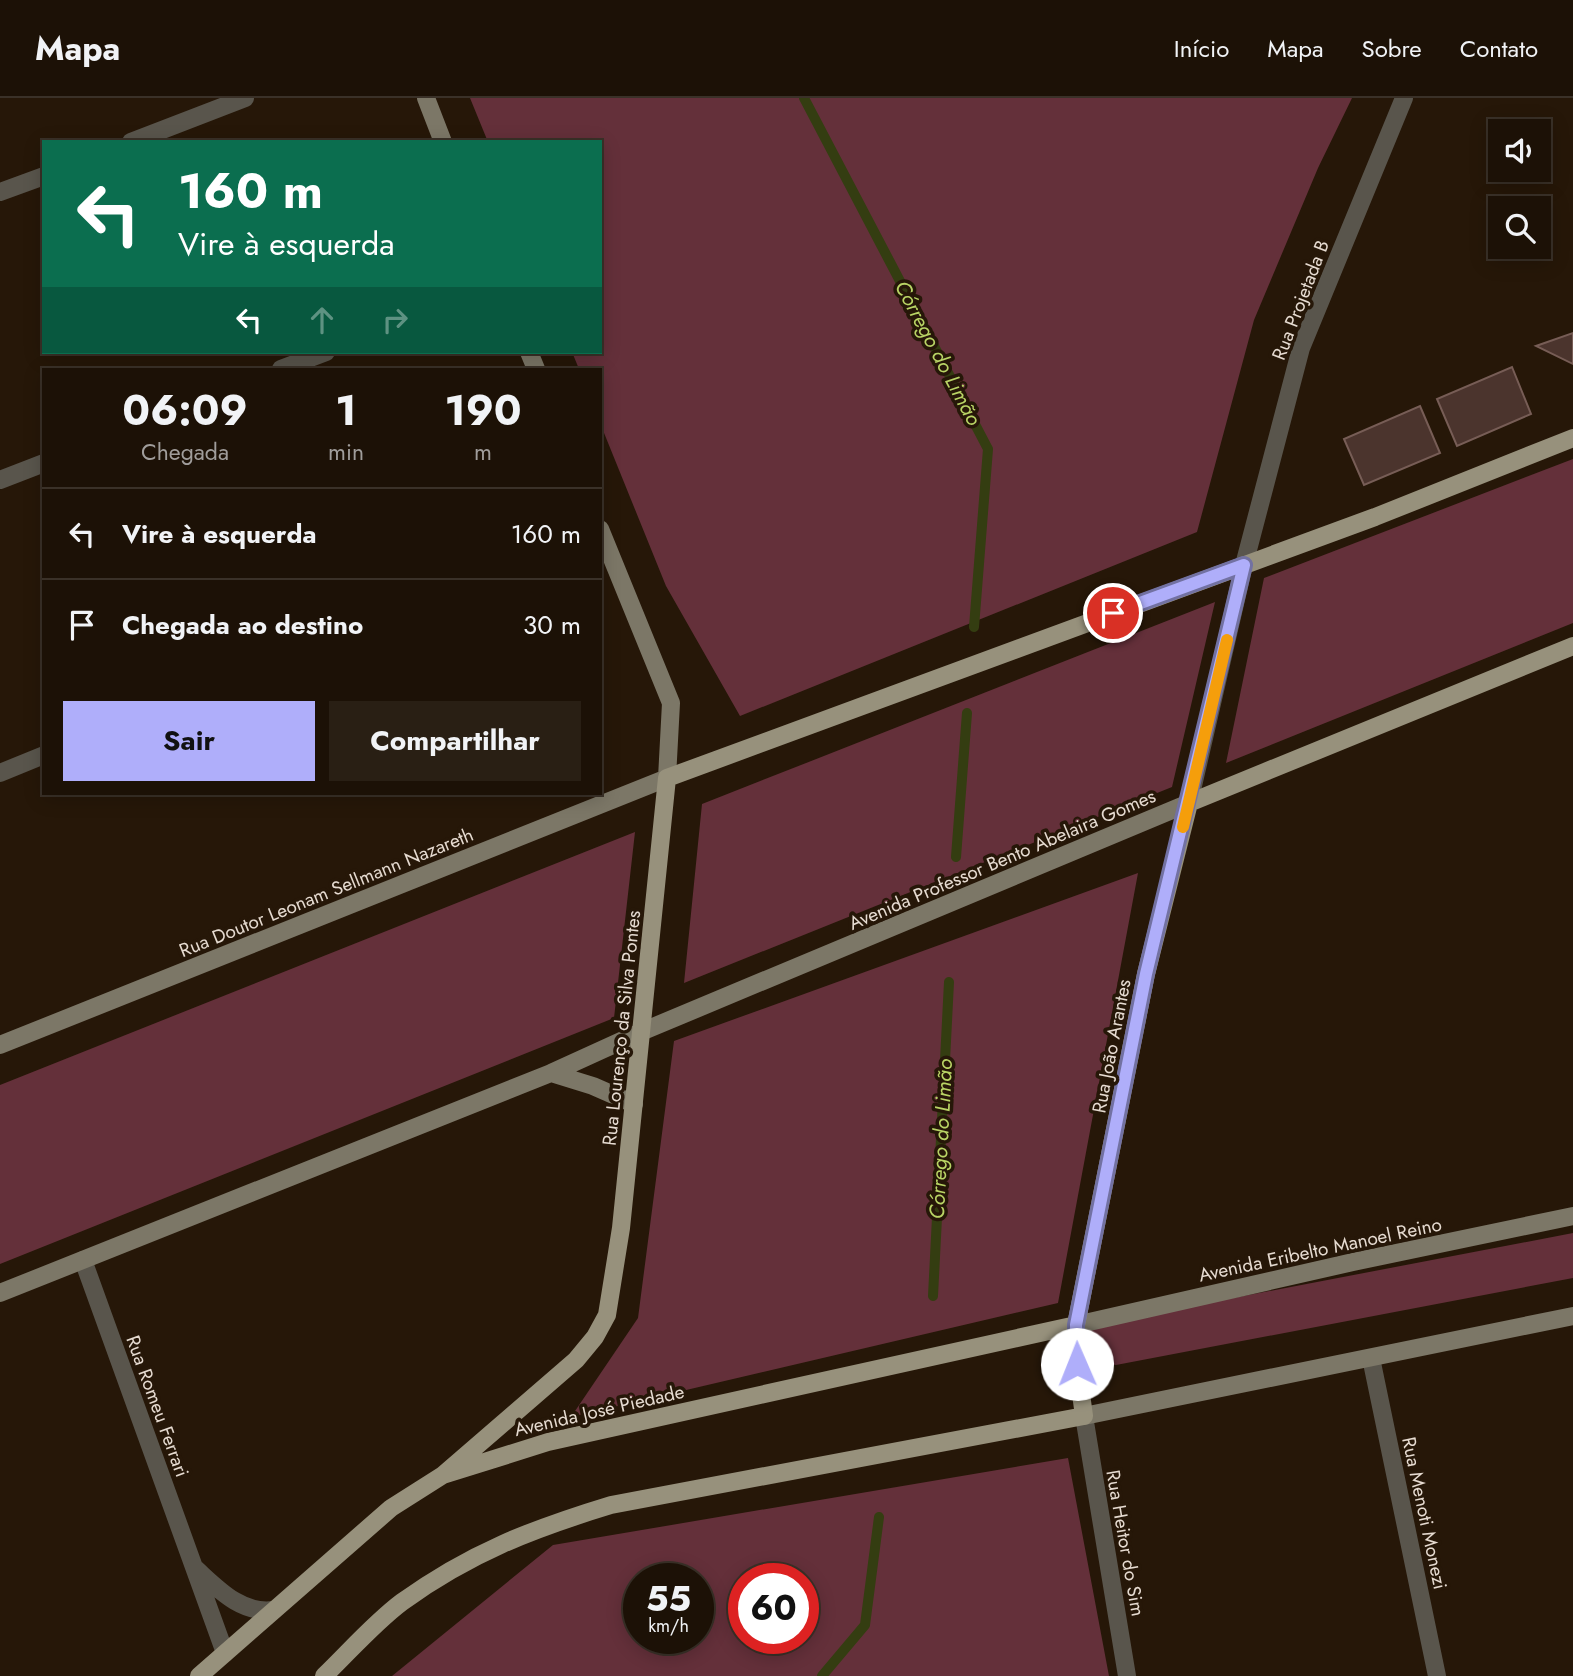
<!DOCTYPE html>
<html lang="pt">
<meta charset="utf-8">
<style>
body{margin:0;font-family:Jost,sans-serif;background:#291f14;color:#f1f3f6;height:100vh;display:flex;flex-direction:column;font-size:26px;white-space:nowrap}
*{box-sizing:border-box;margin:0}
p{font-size:23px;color:#a09d9b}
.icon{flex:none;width:38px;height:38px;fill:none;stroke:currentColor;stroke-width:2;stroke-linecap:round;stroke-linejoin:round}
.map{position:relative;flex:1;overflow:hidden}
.drawer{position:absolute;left:42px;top:270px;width:560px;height:427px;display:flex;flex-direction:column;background:#1c1106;border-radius:0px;box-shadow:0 4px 18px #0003,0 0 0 2px #3a3128}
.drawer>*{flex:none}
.guide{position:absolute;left:42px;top:42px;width:560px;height:214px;border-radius:0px;box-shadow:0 4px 18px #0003,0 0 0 2px #3a3128;background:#0b6e4f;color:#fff;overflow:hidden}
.fabs{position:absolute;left:1488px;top:21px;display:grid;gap:14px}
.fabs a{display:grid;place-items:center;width:63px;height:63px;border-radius:0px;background:#1c1106;box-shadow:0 4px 18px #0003,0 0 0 2px #3a3128;font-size:35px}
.speed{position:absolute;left:623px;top:1465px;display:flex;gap:14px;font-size:35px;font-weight:700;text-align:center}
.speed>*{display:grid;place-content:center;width:91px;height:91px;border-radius:50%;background:#1c1106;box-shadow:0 4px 18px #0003,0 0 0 2px #3a3128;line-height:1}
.speed small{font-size:18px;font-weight:400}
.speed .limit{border:10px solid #d22;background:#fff;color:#111}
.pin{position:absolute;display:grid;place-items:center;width:60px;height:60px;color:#fff;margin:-30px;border:4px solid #fff;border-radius:50%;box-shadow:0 2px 7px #0007}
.me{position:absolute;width:77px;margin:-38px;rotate:359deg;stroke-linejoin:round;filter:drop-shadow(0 0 5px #0008)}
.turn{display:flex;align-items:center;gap:24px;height:147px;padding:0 21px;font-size:32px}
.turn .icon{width:91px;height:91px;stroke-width:2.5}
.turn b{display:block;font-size:49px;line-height:60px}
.lanes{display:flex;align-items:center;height:66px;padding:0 21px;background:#0003;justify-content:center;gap:35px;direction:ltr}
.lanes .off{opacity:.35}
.eta{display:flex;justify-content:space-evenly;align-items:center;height:119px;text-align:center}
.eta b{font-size:42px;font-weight:700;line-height:49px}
.action{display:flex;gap:14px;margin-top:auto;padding:14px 21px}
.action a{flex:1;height:80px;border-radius:0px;background:#afaefa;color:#111;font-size:28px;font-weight:700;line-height:80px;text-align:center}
.action a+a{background:#291f14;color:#f1f3f6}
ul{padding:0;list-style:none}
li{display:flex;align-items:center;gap:21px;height:91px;padding:0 21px;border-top:2px solid #3a3128}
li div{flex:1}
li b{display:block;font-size:26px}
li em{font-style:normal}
header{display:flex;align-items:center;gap:42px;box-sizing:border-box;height:98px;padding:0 35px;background:#1c1106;border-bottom:2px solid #3a3128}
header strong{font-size:33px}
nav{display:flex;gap:38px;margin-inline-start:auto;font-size:24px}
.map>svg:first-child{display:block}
.green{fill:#64303a;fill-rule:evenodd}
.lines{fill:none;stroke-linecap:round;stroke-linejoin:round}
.stream{stroke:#343d11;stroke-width:10}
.building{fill:#4b342d;stroke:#775d56;stroke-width:2}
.street{stroke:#59554c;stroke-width:18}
.secondary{stroke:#7c7767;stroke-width:18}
.primary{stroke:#97917c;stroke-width:18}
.route-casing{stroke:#7271a2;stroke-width:18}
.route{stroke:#afaefa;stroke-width:12}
.slow{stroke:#f59e0b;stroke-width:12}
.labels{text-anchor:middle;stroke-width:7;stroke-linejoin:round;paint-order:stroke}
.street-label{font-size:19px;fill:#e6dbd1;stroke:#261708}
.water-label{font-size:21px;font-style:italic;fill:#b9d465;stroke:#261708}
</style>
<header>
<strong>Mapa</strong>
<nav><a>Início</a><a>Mapa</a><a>Sobre</a><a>Contato</a></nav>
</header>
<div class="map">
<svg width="1573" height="1578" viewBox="0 0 1573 1578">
<rect width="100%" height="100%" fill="#261708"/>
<!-- green -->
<path class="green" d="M 470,0 L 1352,0 L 1318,70 L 1254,222 L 1197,434 L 740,618 L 666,488 L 600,325 L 600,271 L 579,271 L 572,254 L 600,254 L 600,44 L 488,44 Z
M 1573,361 L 1573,525 L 1226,665 L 1264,480 Z
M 1215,504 L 1172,689 L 684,885 L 702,706 Z
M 635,734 L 614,920 L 0,1166 L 0,987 Z
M 1138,775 L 1058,1205 L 571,1319 L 638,1220 L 674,943 Z
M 1573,1135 L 1573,1180 L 1116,1267 L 1094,1264 L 1085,1245 L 1087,1228 Z
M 1068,1360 L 1109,1578 L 392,1578 L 553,1447 ZM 698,1480 L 698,1540 L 639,1540 L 639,1480 ZM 803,1480 L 803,1540 L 744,1540 L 744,1480 Z"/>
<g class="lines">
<!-- stream -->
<path class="stream" d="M 804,0 L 988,351 L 974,529
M 956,759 L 967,615
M 933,1198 L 949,884
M 822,1578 L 865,1527 L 879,1419"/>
</g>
<!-- building -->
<path class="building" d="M 1573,235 L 1573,266 L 1536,248 Z
M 1512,269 L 1531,316 L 1457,348 L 1437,301 Z
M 1420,308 L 1440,355 L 1364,387 L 1344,341 Z"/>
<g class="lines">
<!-- street -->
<path class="street" d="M 131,44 L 245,0
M 0,94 L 44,78
M 281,271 L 326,254
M 0,382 L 44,365
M 0,675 L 44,657
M 1189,705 L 1244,467 L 1301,250 L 1404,0
M 83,1162 L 225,1555
M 1371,1260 L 1437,1578
M 1084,1318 L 1127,1578
M 196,1471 C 218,1491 241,1516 273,1512"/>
<!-- secondary -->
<path class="secondary" d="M 426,0 L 443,44
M 529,254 L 536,271
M 0,947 L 667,680 L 671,605 L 600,431
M 551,975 L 593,988 L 634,1006
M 0,1195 L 551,975 L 641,934 L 1189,705
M 1076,1227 L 1353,1164 L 1573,1118
M 1084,1318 L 1573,1218"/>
<!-- primary -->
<path class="primary" d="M 443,1377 L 576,1262 L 595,1239 L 607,1217 L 621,1130 L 667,680 L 1375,419 L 1573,340
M 199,1578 L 391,1410 L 443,1377 L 548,1344 L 1076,1227
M 324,1578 C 349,1554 374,1525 402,1504 C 470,1455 532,1431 611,1407 L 1084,1318 L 1077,1266 L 1076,1227 L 1146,876 L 1189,705 L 1573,548"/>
</g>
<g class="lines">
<!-- route casing -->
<g class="route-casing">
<path id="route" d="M 1077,1266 L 1076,1227 L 1146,876 L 1244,467 L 1113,515"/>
</g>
<!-- route -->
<use href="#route" class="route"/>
<!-- slow -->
<path class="slow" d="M 1183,729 L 1227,542"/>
</g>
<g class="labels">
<!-- street labels -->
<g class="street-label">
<text transform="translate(1300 202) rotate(-69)" y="7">Rua Projetada B</text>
<text transform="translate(1002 761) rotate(-23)" y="7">Avenida Professor Bento Abelaira Gomes</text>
<text transform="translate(326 794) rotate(-22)" y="7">Rua Doutor Leonam Sellmann Nazareth</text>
<text transform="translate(621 930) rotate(-84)" y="7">Rua Lourenço da Silva Pontes</text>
<text transform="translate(1111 948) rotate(-79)" y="7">Rua João Arantes</text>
<text transform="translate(1320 1151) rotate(-12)" y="7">Avenida Eribelto Manoel Reino</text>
<text transform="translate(158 1308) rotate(70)" y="7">Rua Romeu Ferrari</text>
<text transform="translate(599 1312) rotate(-13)" y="7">Avenida José Piedade</text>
<text transform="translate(1425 1415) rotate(78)" y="7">Rua Menoti Monezi</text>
<text transform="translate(1126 1445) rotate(80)" y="7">Rua Heitor do Sim</text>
</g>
<!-- water labels -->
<g class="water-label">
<text transform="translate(938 255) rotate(62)" y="7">Córrego do Limão</text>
<text transform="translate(941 1041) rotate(-87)" y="7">Córrego do Limão</text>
</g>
</g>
</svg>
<div class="fabs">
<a><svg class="icon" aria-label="sound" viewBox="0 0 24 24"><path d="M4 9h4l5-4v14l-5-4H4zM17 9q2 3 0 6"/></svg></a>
<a><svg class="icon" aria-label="search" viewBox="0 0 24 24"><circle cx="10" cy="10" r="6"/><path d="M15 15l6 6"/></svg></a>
</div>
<div class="speed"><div>55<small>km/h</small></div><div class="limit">60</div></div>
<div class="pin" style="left:1113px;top:515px;background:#d93025"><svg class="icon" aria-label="arrive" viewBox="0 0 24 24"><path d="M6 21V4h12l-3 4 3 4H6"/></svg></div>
<svg class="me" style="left:1077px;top:1266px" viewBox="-20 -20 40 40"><circle r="19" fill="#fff"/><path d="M0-13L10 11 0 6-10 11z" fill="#afaefa"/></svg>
<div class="guide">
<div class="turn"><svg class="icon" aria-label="left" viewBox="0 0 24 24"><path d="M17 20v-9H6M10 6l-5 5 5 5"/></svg><div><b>160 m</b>Vire à esquerda</div></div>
<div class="lanes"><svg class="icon" aria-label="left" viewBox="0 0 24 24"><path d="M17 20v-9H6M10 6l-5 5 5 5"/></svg><svg class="icon off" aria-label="ahead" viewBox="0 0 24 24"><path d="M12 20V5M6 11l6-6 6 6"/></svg><svg class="icon off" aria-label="right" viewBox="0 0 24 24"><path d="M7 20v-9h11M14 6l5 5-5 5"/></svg></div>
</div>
<section class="drawer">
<div class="eta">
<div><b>06:09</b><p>Chegada</p></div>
<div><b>1</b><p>min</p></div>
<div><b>190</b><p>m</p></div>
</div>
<ul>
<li><svg class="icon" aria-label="left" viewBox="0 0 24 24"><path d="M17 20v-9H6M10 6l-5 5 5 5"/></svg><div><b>Vire à esquerda</b></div><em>160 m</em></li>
<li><svg class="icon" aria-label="arrive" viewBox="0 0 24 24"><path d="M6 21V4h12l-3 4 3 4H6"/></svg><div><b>Chegada ao destino</b></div><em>30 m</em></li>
</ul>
<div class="action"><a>Sair</a><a>Compartilhar</a></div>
</section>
</div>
